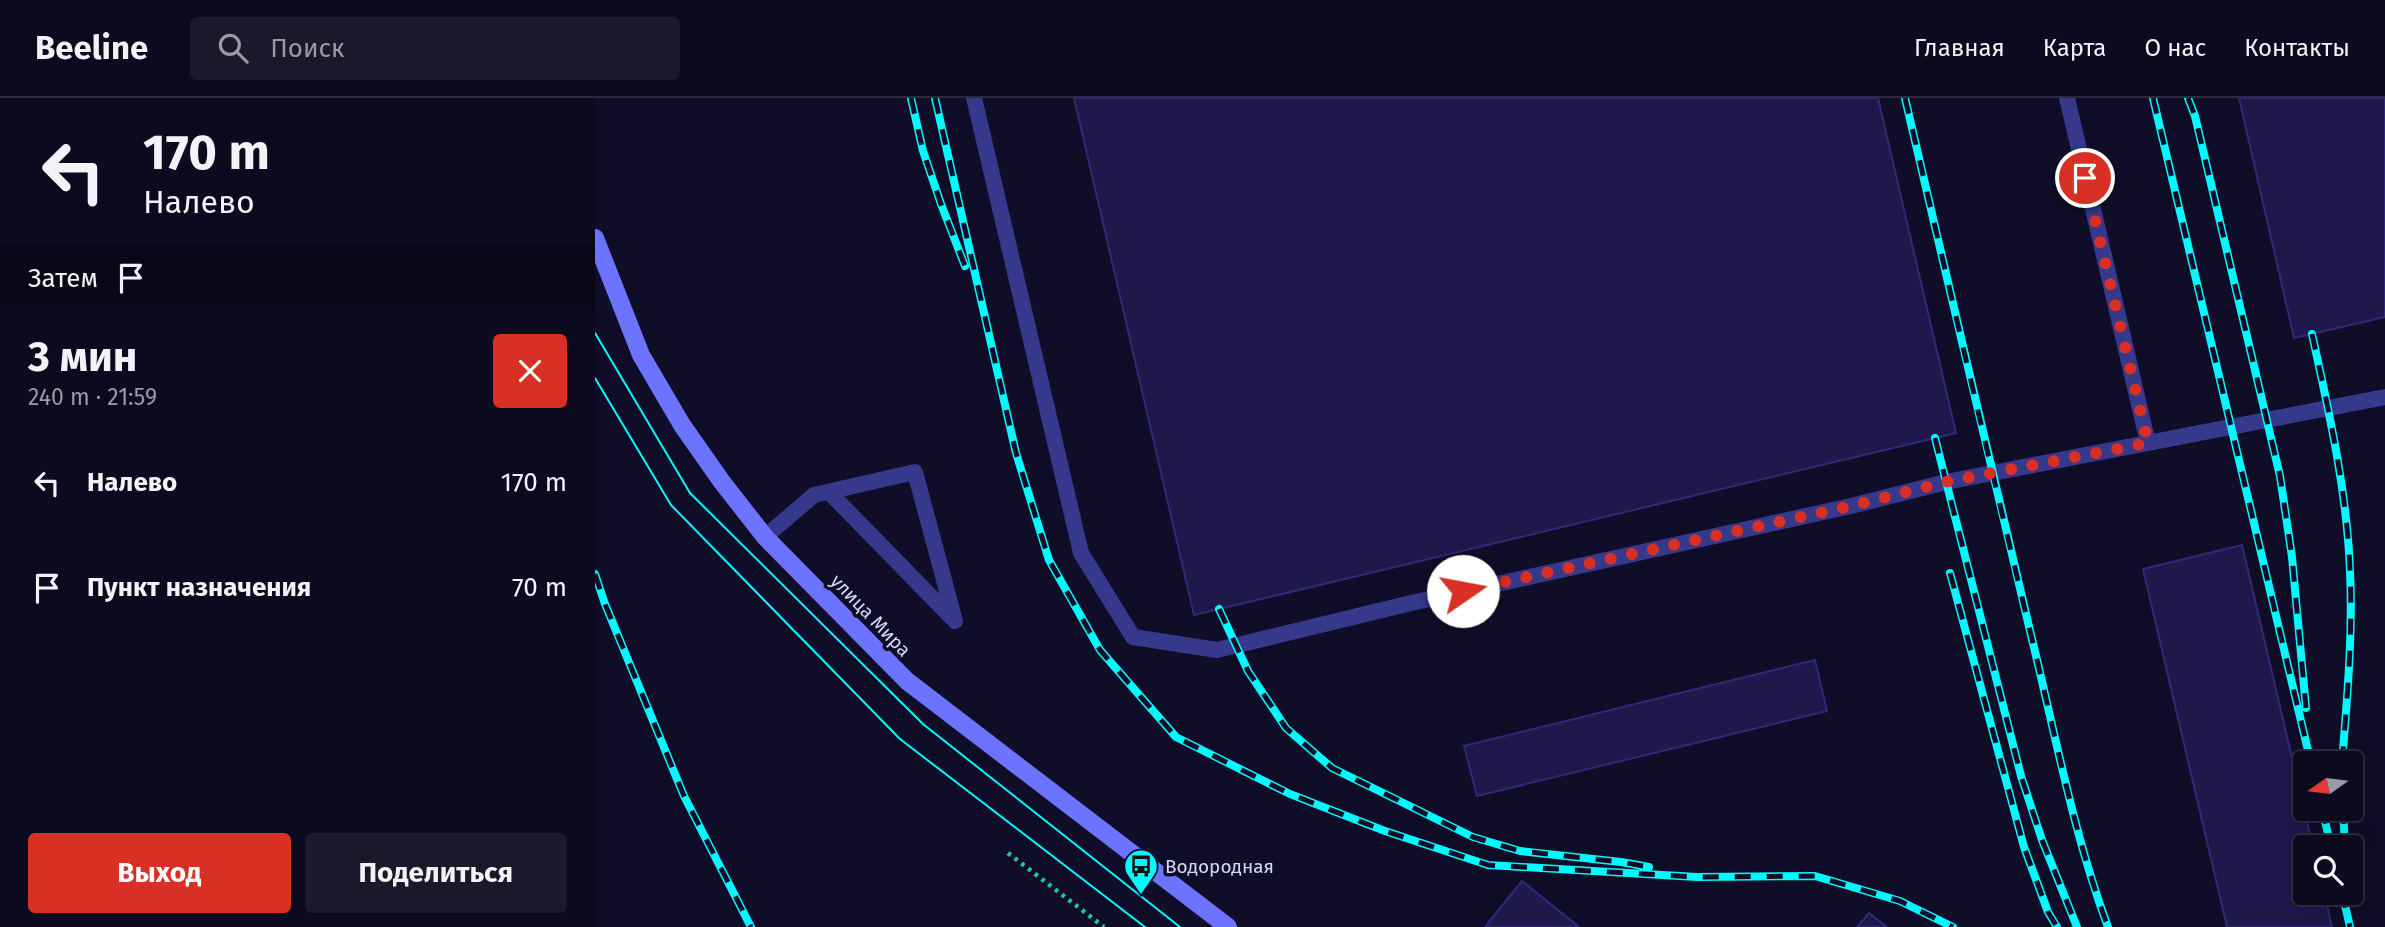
<!DOCTYPE html>
<html lang="ru">
<meta charset="utf-8">
<style>
body{margin:0;font-family:"Fira Sans",sans-serif;background:#1a182b;color:#f1f3f6;height:100vh;display:flex;flex-direction:column;font-size:26px;white-space:nowrap}
*{box-sizing:border-box;margin:0}
p{font-size:23px;color:#9a9aa4}
.icon{flex:none;width:38px;height:38px;fill:none;stroke:currentColor;stroke-width:2;stroke-linecap:round;stroke-linejoin:round}
.map{position:relative;flex:1;overflow:hidden}
.panel{display:flex;flex-direction:column;background:#0c0a1e;width:595px}
.panel>*{flex:none}
.hud{background:#0c0a1e;color:#f1f3f6;overflow:hidden}
.needle{width:46px;rotate:256deg}
.controls{position:absolute;left:1698px;top:653px;display:grid;gap:14px}
.controls a{display:grid;place-items:center;width:70px;height:70px;border-radius:7px;background:#0c0a1e;box-shadow:0 7px 28px #0002,0 0 0 2px #2c2b3c;font-size:35px}
.pin{position:absolute;display:grid;place-items:center;width:60px;height:60px;color:#fff;margin:-30px;border:4px solid #fff;border-radius:50%;box-shadow:0 2px 7px #0007}
.me{position:absolute;width:77px;margin:-38px;rotate:78deg;stroke-linejoin:round;filter:drop-shadow(0 0 5px #0008)}
.turn{display:flex;align-items:center;gap:24px;height:147px;padding:0 28px;font-size:32px}
.turn .icon{width:91px;height:91px;stroke-width:2.5}
.turn b{display:block;font-size:49px;line-height:60px}
.then{display:flex;align-items:center;height:66px;padding:0 28px;background:#0003;gap:14px;font-size:26px}
.round{display:grid;place-items:center;flex:none;width:74px;height:74px;border-radius:7px;background:#1a182b}
.head{display:flex;align-items:center;justify-content:space-between;height:119px;padding:0 28px}
h1{font-size:42px;font-weight:700;line-height:52px}
.primary-button{display:flex;gap:14px;margin-top:auto;padding:14px 28px}
.primary-button a{flex:1;height:80px;border-radius:7px;background:#d93025;color:#fff;font-size:28px;font-weight:700;line-height:80px;text-align:center}
.primary-button a+a{background:#1a182b;color:#f1f3f6}
ul{padding:0;list-style:none}
li{display:flex;align-items:center;gap:21px;height:105px;padding:0 28px}
li div{flex:1}
li b{display:block;font-size:26px}
li em{font-style:normal}
header{display:flex;align-items:center;gap:42px;box-sizing:border-box;height:98px;padding:0 35px;background:#0c0a1e;border-bottom:2px solid #2c2b3c}
header strong{font-size:33px}
nav{display:flex;gap:38px;margin-inline-start:auto;font-size:24px}
.search{width:490px;height:63px;background:#1a182b;display:flex;align-items:center;gap:18px;box-sizing:border-box;padding:0 24px;border-radius:7px;color:#9a9aa4;font-size:26px}
main{display:flex;flex:1;min-height:0}
.map>svg:first-child{display:block}
.building{fill:#1e184b;stroke:#312879;stroke-width:2}
.lines{fill:none;stroke-linecap:round;stroke-linejoin:round}
.path{stroke:#25c3ad;stroke-width:4.5;stroke-dasharray:3.5 5;stroke-linecap:butt}
.service{stroke:#35388b;stroke-width:16}
.secondary{stroke:#6c74ff;stroke-width:18}
.tram{stroke:#01faff;stroke-width:2}
.rail-casing{stroke:#01faff;stroke-width:8}
.rail{stroke:#100d28;stroke-width:5;stroke-dasharray:16;stroke-linecap:butt}
.route{stroke:#d93025;stroke-width:12;stroke-dasharray:0 21.6}
.labels{text-anchor:middle;stroke-width:7;stroke-linejoin:round;paint-order:stroke}
.street-label{font-size:19px;fill:#d6d5ff;stroke:#100d28}
.poi-label{font-size:19px;fill:#d6d5ff;stroke:#100d28;text-anchor:start}
</style>
<header>
<strong>Beeline</strong>
<div class="search"><svg class="icon" aria-label="search" viewBox="0 0 24 24"><circle cx="10" cy="10" r="6"/><path d="M15 15l6 6"/></svg>Поиск</div>
<nav><a>Главная</a><a>Карта</a><a>О нас</a><a>Контакты</a></nav>
</header>
<main>
<section class="panel">
<div class="hud">
<div class="turn"><svg class="icon" aria-label="left" viewBox="0 0 24 24"><path d="M17 20v-9H6M10 6l-5 5 5 5"/></svg><div><b>170 m</b>Налево</div></div>
<div class="then">Затем<svg class="icon" aria-label="arrive" viewBox="0 0 24 24"><path d="M6 21V4h12l-3 4 3 4H6"/></svg></div>
</div>
<div class="head"><div><h1>3 мин</h1><p>240 m · 21:59</p></div><a class="round" style="background:#d93025;color:#fff"><svg class="icon" aria-label="close" viewBox="0 0 24 24"><path d="M6 6l12 12M18 6L6 18"/></svg></a></div>
<ul>
<li><svg class="icon" aria-label="left" viewBox="0 0 24 24"><path d="M17 20v-9H6M10 6l-5 5 5 5"/></svg><div><b>Налево</b></div><em>170 m</em></li>
<li><svg class="icon" aria-label="arrive" viewBox="0 0 24 24"><path d="M6 21V4h12l-3 4 3 4H6"/></svg><div><b>Пункт назначения</b></div><em>70 m</em></li>
</ul>
<div class="primary-button"><a>Выход</a><a>Поделиться</a></div>
</section>
<div class="map">
<svg width="1790" height="829" viewBox="0 0 1790 829">
<rect width="100%" height="100%" fill="#100d28"/>
<!-- building -->
<path class="building" d="M 479,0 L 1283,0 L 1361,335 L 599,517 Z
M 1644,0 L 1790,0 L 1790,219 L 1699,240 Z
M 1647,447 L 1718,749 L 1710,749 L 1710,794 L 1729,794 L 1737,829 L 1632,829 L 1548,471 Z
M 1220,562 L 1232,613 L 882,698 L 869,648 Z
M 927,783 L 984,829 L 890,829 Z
M 1274,815 L 1292,829 L 1262,829 Z"/>
<g class="lines">
<!-- path -->
<path class="path" d="M 413,755 L 509,829"/>
<!-- service -->
<path class="service" d="M 379,0 L 486,455 L 538,539 L 622,552 L 816,505 L 1256,408 L 1351,384 L 1790,299
M 1472,0 L 1553,345
M 234,394 L 357,520
M 170,439 L 219,397 L 320,374 L 360,523"/>
<!-- secondary -->
<path class="secondary" d="M 0,140 L 46,257 L 87,327 L 127,384 L 170,439 L 312,583 L 633,829"/>
<!-- tram -->
<path class="tram" d="M 0,235 L 95,395 L 328,626 L 585,829
M 0,280 L 76,407 L 305,641 L 550,829"/>
<!-- rail casing -->
<g class="rail-casing">
<path id="rail" d="M 316,0 L 328,53 L 346,106 L 370,168
M 340,0 L 421,355 L 454,462 L 505,552 L 581,639 L 695,696 L 790,733 L 893,767 L 1102,779 L 1220,778 L 1305,803 L 1358,829
M 1310,0 C 1352,179 1393,358 1436,537 C 1460,634 1478,735 1513,829
M 1558,0 L 1716,665
M 1593,0 L 1600,18 L 1685,378 L 1697,459 L 1711,610
M 1717,236 C 1734,314 1752,393 1755,473 C 1758,537 1752,601 1747,665
M 1340,340 L 1426,678 L 1447,742 L 1482,829
M 1355,475 L 1429,749 L 1453,814 L 1462,829
M 0,476 L 10,506 L 89,698 L 156,829
M 624,511 L 653,573 L 691,630 L 737,670 L 878,739 L 925,753 L 1026,764 L 1054,769
M 1727,710 L 1736,749
M 1748,710 L 1750,749
M 1747,794 L 1755,829"/>
</g>
<!-- rail -->
<use href="#rail" class="rail"/>
</g>
<g class="lines">
<!-- route -->
<path class="route" d="M 868,493 L 1256,408 L 1350,384 L 1553,345 L 1490,80"/>
</g>
<!-- icons -->
<defs>
<g id="bus-pin" transform="scale(1.75)"><path d="M0 17L-7.5 6A9.5 9.5 0 1 1 7.5 6Z" fill="#01faff" stroke="#100d28"/><path d="M-5-6H5V4H4V6H2V4H-2V6H-4V4H-5ZM-3.5-4V0h7V-4ZM-3.5 1.2v1.5H-2V1.2ZM2 1.2v1.5H3.5V1.2Z" fill="#111"/></g>
</defs>
<g fill-rule="evenodd">
<use href="#bus-pin" x="546" y="768"/>
</g>
<g class="labels">
<!-- street labels -->
<g class="street-label">
<text transform="translate(276 517) rotate(46)" y="7">улица Мира</text>
</g>
<!-- poi labels -->
<g class="poi-label">
<text x="570" y="775">Водородная</text>
</g>
</g>
</svg>
<div class="controls">
<a><svg class="needle" viewBox="-14 -14 28 28"><path d="M0-13l5 13h-10z" fill="#e53935"/><path d="M0 13l5-13h-10z" fill="#9a9aa4"/></svg></a>
<a><svg class="icon" aria-label="search" viewBox="0 0 24 24"><circle cx="10" cy="10" r="6"/><path d="M15 15l6 6"/></svg></a>
</div>
<div class="pin" style="left:1490px;top:80px;background:#d93025"><svg class="icon" aria-label="arrive" viewBox="0 0 24 24"><path d="M6 21V4h12l-3 4 3 4H6"/></svg></div>
<svg class="me" style="left:868px;top:493px" viewBox="-20 -20 40 40"><circle r="19" fill="#fff"/><path d="M0-13L10 11 0 6-10 11z" fill="#d93025"/></svg>
</div>
</main>
